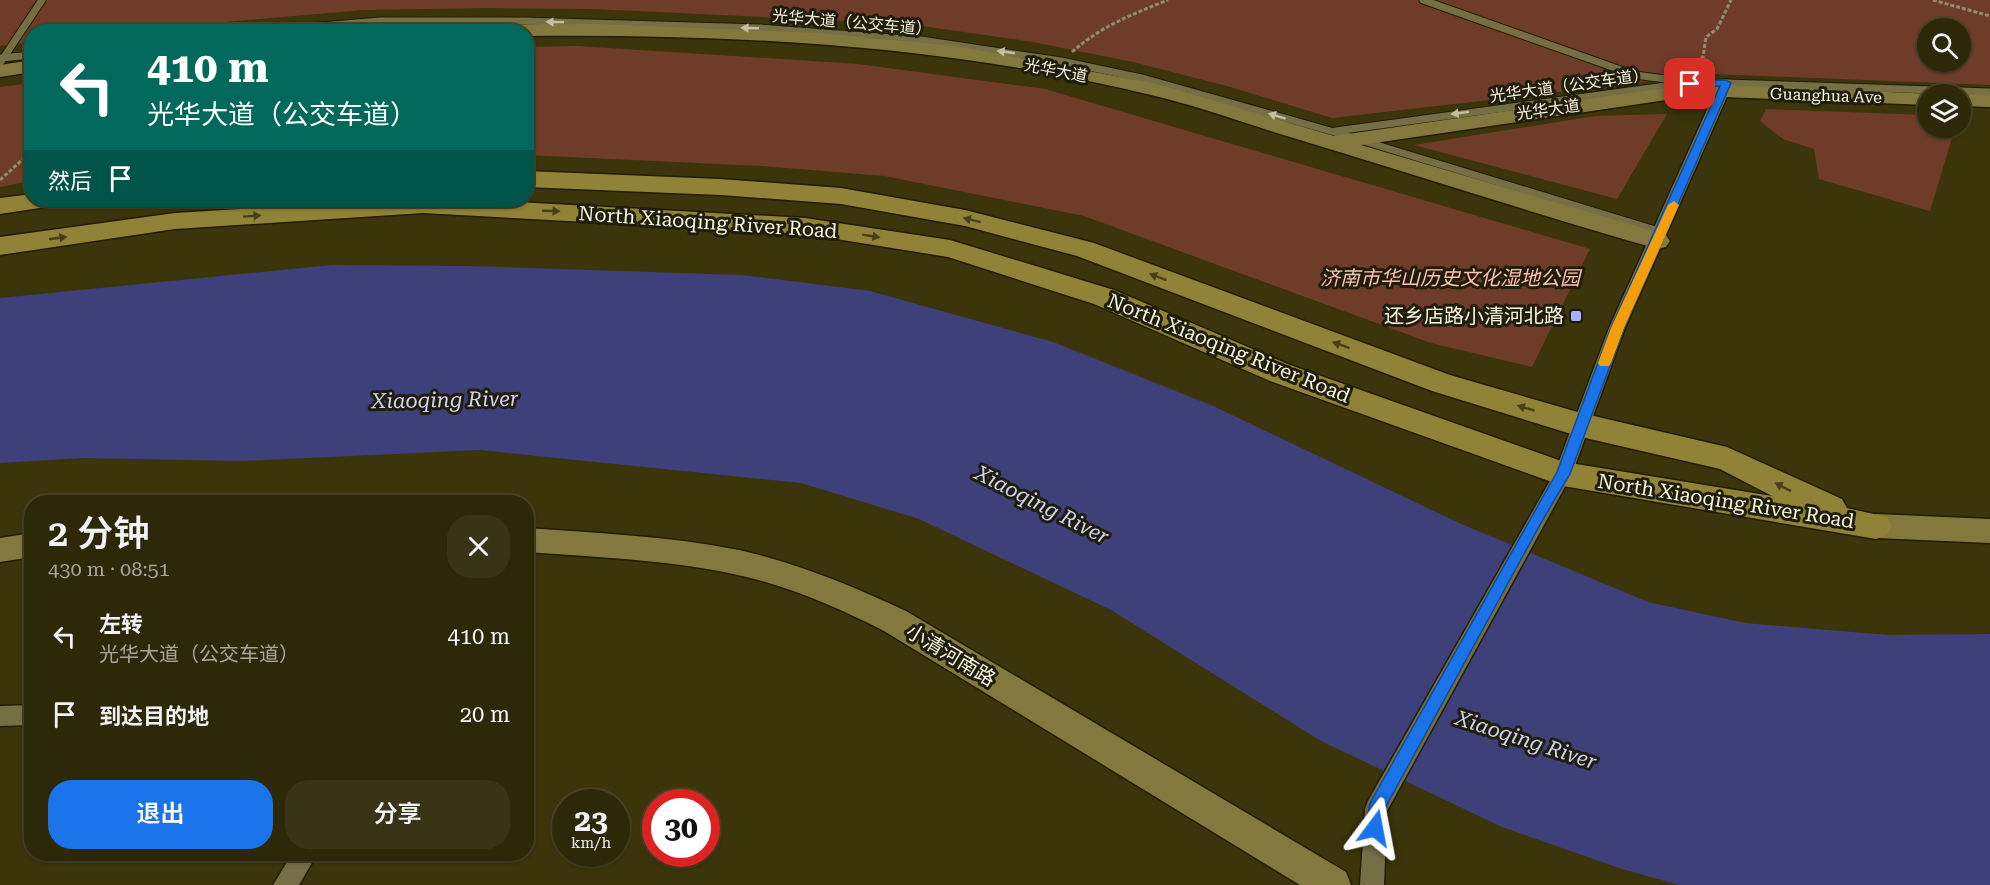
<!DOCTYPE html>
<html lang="zh">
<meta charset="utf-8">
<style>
body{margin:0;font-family:"Roboto Serif","Noto Sans SC",serif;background:#393416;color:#f1f3f6;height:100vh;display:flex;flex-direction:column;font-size:22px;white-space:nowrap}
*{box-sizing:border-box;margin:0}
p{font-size:20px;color:#a7a69c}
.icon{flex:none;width:33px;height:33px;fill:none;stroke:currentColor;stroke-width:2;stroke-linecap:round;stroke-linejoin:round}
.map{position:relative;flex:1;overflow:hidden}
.side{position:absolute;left:24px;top:495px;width:510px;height:366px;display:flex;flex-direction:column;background:#2d2808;border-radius:24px;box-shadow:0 2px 4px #0004,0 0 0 2px #484429}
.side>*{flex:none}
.banner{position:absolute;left:24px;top:24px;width:510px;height:183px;border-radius:24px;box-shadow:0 2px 4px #0004,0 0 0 2px #484429;background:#00695c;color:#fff;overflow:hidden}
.controls{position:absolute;left:1917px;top:18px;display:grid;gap:12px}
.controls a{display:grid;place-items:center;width:54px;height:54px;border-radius:50%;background:#2d2808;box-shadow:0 2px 4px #0004,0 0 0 2px #484429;font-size:30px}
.speed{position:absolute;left:552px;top:789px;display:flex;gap:12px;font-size:30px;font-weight:700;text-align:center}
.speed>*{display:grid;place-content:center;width:78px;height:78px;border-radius:50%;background:#2d2808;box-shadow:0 2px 4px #0004,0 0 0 2px #484429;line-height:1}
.speed small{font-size:15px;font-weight:400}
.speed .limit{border:9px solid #d22;background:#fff;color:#111}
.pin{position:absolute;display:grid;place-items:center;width:51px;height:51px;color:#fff;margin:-26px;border-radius:12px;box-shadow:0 3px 9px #0006}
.me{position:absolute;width:66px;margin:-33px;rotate:13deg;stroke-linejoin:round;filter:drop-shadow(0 0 4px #0008)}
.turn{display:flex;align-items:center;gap:21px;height:126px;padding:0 24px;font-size:27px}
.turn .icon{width:78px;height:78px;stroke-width:2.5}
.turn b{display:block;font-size:42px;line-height:51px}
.then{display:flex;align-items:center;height:57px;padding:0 24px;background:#0003;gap:12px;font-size:22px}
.round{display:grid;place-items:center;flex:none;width:63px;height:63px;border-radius:24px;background:#393416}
.summary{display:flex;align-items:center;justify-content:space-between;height:102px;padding:0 24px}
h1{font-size:36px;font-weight:600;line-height:45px}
.button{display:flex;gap:12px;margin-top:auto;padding:12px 24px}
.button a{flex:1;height:69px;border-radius:24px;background:#1a73e8;color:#fff;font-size:24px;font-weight:600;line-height:69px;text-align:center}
.button a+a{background:#393416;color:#f1f3f6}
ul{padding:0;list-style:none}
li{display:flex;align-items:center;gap:18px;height:78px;padding:0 24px}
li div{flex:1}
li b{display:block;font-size:22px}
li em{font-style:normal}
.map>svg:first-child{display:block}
.green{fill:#703c2a;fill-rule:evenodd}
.water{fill:#3e4079}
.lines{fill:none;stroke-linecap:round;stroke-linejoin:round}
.lane-casing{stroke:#221c00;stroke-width:9}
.street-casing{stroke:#221c00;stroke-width:3}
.secondary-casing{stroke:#221c00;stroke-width:3}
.primary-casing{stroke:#221c00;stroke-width:3}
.path{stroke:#918c6b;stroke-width:3;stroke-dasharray:4 2;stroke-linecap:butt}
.lane{stroke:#766f46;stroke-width:7}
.street{fill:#766f46;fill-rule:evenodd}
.secondary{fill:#83793e;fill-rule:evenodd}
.primary{fill:#908236;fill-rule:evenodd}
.oneway{fill:#c4bfa1}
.oneway2{fill:#47401b}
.route{fill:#1a73e8;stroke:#114b97;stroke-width:1.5}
.slow{fill:#f59e0b}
.poi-dot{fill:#a9b0fc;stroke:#201d0c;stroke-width:2}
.labels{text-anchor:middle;stroke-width:6;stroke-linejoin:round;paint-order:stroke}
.far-street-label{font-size:16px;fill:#f8f5de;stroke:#201d0c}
.street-label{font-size:20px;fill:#f8f5de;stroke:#201d0c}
.park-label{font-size:20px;font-style:italic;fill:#fcc0ac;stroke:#201d0c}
.poi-label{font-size:20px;fill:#f8f5de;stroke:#201d0c;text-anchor:end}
.water-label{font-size:21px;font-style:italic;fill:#ced2f6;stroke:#201d0c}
</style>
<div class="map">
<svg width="1990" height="885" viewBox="0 0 1990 885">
<rect width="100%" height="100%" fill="#3c350b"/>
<!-- green -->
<path class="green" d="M 0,0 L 1990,0 L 1990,85 L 1714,74 L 1332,118 L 1227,86 L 1133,62 L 1033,42 L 908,24 L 594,9 L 485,8 L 363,10 L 121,31 L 32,32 L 31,42 L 0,46 ZM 1928,28 L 1960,28 L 1960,62 L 1928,62 Z
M 577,46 L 858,64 L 1045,89 L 1590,249 L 1532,367 L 1431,343 L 1084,216 L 885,176 L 761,166 L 527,155 L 527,47 Z
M 31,83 L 31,181 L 0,187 L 0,87 Z
M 1766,109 L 1927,115 L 1928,128 L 1955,128 L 1930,211 L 1819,179 L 1814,149 L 1783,139 L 1760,121 Z
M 1667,114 L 1617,199 L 1414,145 L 1595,116 Z"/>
<!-- water -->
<path class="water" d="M 332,265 L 470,266 L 741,275 L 870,291 L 1053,342 L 1213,406 L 1459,523 L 1648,602 L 1745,623 L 1888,635 L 1990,634 L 1990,885 L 1679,885 L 1622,869 L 1502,827 L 1321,741 L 1111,610 L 919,519 L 801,483 L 480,450 L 242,461 L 83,458 L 0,463 L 0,298 Z"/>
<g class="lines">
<!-- lane casing -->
<g class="lane-casing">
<path id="lane" d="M 1423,0 L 1635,75 L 1673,80
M 250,32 L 380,21 L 524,21 L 760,28 L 921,40 L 1061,61 L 1146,79 L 1334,132 L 1662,232
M 1,58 L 32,55
M 0,63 L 42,0
M 1336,131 L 1673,85 L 1726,83 L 1990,92"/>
</g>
<!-- street casing -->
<g class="street-casing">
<path id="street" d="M 1726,79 L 1733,83 L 1625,328 L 1572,474 L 1387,811 L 1384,885 L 1360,885 L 1365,809 L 1368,801 L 1555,472 L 1609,328 L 1719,83 Z
M 32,705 L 32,725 L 0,726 L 0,706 Z
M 292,854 L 317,854 L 299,885 L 273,885 Z"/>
</g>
<!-- secondary casing -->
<g class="secondary-casing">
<path id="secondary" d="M 594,24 L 817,33 L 956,46 L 1157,84 L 1334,136 L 1673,87 L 1724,85 L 1934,94 L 1928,94 L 1928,105 L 1724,97 L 1673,99 L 1361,145 L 1666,235 L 1670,241 L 1666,247 L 1658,249 C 1535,214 1413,174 1290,137 C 1244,123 1198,106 1151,95 C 948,45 735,34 526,36 L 526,32 L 368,32 L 377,26 Z
M 32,60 L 32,72 L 0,77 L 0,65 Z
M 1958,94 L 1960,94 L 1990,95 L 1990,107 L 1960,106 L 1960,94 Z
M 1876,514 L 1990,519 L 1990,543 L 1876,538 L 1866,534 L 1862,526 L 1866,518 Z
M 526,528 C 597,533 669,536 739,550 C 797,563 853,586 906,611 L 1346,872 L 1351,885 L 1300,885 L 884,631 C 845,611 804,593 762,581 C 686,560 605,558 526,552 Z
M 32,533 L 32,557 L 0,562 L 0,538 Z"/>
</g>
<!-- primary casing -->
<g class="primary-casing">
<path id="primary" d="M 526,171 L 720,179 L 841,188 L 965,210 L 1094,243 L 1450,375 L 1581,413 L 1727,447 L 1842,499 L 1847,508 L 1887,517 L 1892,526 L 1887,535 L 1876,539 L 1563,486 L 1270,381 L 1094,304 L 948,257 L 805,234 L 423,213 L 175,229 L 0,255 L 0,237 L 175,213 L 382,200 L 483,200 L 805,218 L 950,240 L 1114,290 L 1290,365 L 1564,462 L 1772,496 L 1720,469 L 1581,437 L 1432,391 L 1077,256 L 965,226 L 841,204 L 720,195 L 526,187 Z
M 32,194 L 32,200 L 56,200 L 53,206 L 0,214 L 0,198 Z"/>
</g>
<!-- path -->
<path class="path" d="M 1933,0 L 1990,16
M 194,32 L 240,27
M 1072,52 C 1101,26 1133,14 1168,0
M 1679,69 L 1703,57 L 1706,37 L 1717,29 L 1731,0
M 0,180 L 32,151"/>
<!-- lane -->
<use href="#lane" class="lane"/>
<!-- street -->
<use href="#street" class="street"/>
<!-- secondary -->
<use href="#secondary" class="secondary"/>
<!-- primary -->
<use href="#primary" class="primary"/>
</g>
<!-- one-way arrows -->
<defs><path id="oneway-solid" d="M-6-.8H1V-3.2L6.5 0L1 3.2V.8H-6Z" transform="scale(1.5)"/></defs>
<g class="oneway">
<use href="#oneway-solid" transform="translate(555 22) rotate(-179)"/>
<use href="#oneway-solid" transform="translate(750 28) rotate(-178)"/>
<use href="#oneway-solid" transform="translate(1006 52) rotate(-172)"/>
<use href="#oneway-solid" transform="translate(1460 113) rotate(172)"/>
<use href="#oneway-solid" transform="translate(1277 116) rotate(-163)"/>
</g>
<g class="oneway2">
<use href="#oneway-solid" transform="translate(551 211) rotate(2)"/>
<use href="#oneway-solid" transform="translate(252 216) rotate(-4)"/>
<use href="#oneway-solid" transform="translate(972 220) rotate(-166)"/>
<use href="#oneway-solid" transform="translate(871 236) rotate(9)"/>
<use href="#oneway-solid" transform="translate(58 238) rotate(-8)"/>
<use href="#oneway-solid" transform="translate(1158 277) rotate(-159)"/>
<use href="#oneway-solid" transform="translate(1341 345) rotate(-160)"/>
<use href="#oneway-solid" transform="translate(1526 408) rotate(-163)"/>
<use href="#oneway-solid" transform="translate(1783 487) rotate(-153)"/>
</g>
<!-- route -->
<path class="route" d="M 1726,80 L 1731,83 L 1624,328 L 1570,474 L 1542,521 L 1384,810 L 1381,834 L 1375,837 L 1369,834 L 1366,828 L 1370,803 L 1557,472 L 1611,328 L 1720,86 L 1690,87 L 1685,84 L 1690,81 Z"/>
<!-- slow -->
<path class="slow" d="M 1674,201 L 1679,205 L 1624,328 L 1611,363 L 1609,366 L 1600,366 L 1598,363 L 1611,328 L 1668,205 Z"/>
<!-- markers -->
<rect class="poi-dot" x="1570" y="310" width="12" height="12" rx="3"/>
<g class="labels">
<!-- far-street labels -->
<g class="far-street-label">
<text transform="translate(852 22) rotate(5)" y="6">光华大道（公交车道）</text>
<text transform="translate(1056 70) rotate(11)" y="6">光华大道</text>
<text transform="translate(1569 85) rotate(-8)" y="6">光华大道（公交车道）</text>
<text transform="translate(1826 95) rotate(2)" y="6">Guanghua Ave</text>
<text transform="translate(1548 109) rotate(-8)" y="6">光华大道</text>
</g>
<!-- street labels -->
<g class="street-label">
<text transform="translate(708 222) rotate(4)" y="7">North Xiaoqing River Road</text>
<text transform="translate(1229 348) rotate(22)" y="7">North Xiaoqing River Road</text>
<text transform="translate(1726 501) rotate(9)" y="7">North Xiaoqing River Road</text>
<text transform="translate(951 655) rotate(31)" y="7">小清河南路</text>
</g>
<!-- park labels -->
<g class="park-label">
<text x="1450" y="285">济南市华山历史文化湿地公园</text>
</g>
<!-- poi labels -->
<g class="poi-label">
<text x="1564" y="323">还乡店路小清河北路</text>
</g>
<!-- water labels -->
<g class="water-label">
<text transform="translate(445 400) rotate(-1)" y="7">Xiaoqing River</text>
<text transform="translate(1042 505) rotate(27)" y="7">Xiaoqing River</text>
<text transform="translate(1526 740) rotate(18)" y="7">Xiaoqing River</text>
</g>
</g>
</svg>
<div class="controls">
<a><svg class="icon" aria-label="search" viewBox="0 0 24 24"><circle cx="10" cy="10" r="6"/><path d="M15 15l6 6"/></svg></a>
<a><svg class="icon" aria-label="layers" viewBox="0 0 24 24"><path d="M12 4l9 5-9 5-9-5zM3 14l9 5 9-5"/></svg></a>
</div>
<div class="speed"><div>23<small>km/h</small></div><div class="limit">30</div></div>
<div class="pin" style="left:1690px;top:84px;background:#d93025"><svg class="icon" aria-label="arrive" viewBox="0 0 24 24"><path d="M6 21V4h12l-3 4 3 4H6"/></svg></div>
<svg class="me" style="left:1375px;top:828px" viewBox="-20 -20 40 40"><path d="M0-17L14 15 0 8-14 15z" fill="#1a73e8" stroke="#fff" stroke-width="4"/></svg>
<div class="banner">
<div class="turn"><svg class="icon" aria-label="left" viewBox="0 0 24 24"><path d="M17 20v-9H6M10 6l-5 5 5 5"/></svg><div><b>410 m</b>光华大道（公交车道）</div></div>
<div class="then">然后<svg class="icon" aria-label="arrive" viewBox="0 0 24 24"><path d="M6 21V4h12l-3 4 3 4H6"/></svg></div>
</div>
<section class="side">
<div class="summary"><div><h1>2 分钟</h1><p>430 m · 08:51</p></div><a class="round"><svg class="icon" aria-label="close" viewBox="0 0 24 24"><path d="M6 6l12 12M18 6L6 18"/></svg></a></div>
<ul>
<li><svg class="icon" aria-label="left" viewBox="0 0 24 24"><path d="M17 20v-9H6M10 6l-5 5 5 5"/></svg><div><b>左转</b><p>光华大道（公交车道）</p></div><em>410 m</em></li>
<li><svg class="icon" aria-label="arrive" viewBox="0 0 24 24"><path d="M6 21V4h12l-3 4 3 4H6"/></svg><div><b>到达目的地</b></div><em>20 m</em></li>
</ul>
<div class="button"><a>退出</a><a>分享</a></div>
</section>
</div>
